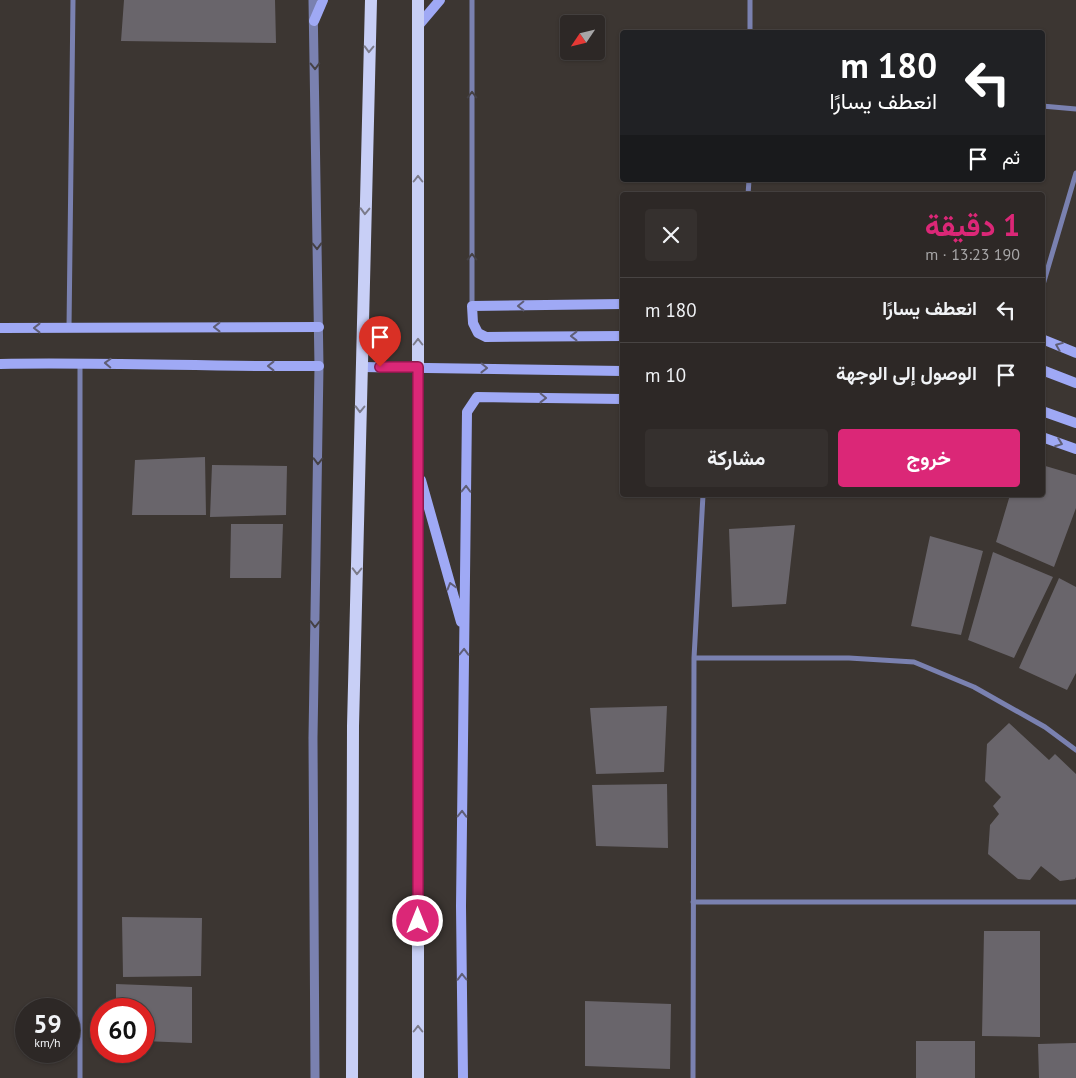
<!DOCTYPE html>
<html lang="ar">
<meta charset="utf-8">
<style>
body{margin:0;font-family:"PT Sans",Vazirmatn,sans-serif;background:#35302e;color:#f1f3f6;direction:rtl;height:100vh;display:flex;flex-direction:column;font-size:19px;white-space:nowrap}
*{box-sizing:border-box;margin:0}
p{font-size:16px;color:#a7a6a7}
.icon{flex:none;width:28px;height:28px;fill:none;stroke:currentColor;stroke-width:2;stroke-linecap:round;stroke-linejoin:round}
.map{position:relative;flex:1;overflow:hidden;direction:ltr}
.panel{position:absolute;left:620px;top:192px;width:425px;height:305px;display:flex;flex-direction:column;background:#2d2826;border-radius:5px;box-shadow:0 1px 4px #0004,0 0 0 1px #484443;direction:rtl}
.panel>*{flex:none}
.banner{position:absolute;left:620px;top:30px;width:425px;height:152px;border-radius:5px;box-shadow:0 1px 4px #0004,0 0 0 1px #484443;direction:rtl;background:#202124;color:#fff;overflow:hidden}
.needle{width:32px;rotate:235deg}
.buttons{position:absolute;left:560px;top:15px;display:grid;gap:10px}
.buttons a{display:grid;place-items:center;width:45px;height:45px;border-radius:5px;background:#2d2826;box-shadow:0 1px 4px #0004,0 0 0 1px #484443;font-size:25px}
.speed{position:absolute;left:15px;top:998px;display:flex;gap:10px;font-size:25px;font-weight:700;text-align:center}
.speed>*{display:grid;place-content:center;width:65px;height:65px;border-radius:50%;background:#2d2826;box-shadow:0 1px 4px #0004,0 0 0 1px #484443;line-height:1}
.speed small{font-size:12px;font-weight:400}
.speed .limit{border:8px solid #d22;background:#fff;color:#111}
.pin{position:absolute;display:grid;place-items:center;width:42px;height:42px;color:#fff;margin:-51px -21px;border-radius:50% 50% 50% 0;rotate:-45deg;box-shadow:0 0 5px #0007}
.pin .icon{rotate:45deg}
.me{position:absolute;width:55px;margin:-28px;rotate:0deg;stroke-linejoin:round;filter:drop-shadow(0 0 4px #0008)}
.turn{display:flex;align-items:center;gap:18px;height:105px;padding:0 25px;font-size:22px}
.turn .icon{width:65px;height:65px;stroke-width:2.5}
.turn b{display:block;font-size:35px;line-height:42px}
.then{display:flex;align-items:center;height:48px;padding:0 25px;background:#0003;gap:10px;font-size:19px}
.round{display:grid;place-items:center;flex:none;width:52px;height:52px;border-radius:5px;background:#35302e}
.headline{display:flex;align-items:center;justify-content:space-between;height:85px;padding:0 25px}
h1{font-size:30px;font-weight:700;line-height:38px;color:#db2777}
.button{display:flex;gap:10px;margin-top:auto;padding:10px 25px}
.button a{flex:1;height:58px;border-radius:5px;background:#db2777;color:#fff;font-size:20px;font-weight:700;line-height:58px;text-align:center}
.button a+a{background:#35302e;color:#f1f3f6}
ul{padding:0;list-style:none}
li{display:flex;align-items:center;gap:15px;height:65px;padding:0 25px;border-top:1px solid #484443}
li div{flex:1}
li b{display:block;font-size:19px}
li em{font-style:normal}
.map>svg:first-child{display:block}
.building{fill:#69656b}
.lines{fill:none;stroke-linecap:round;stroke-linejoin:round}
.minor{stroke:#7a81b0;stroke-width:5}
.tertiary{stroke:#7a81b0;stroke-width:9}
.secondary{stroke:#9fa9f5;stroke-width:10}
.primary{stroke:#c8cff6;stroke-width:12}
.oneway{stroke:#7b7b8a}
.oneway2{stroke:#454145}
.oneway3{stroke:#5f5e76}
.route-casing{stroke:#8e194d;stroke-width:12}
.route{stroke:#db2777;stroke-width:9}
</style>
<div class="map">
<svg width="1076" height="1078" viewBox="0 0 1076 1078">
<rect width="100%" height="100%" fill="#3c3632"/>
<!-- building -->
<path class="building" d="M 124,0 L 275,0 L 276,43 L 121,41 Z
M 205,457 L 206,515 L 132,515 L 135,460 Z
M 212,465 L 287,466 L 286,515 L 210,517 Z
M 1042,465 L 1076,475 L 1076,508 L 1054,567 L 996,542 L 1010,495 L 1042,495 Z
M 231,524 L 283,524 L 281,578 L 230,578 Z
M 795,525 L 786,604 L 732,607 L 729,529 Z
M 930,536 L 983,551 L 961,635 L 911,626 Z
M 993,552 L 1053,577 L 1014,658 L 968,640 Z
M 1059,578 L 1076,587 L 1076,673 L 1067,690 L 1019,668 Z
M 667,706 L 664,772 L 596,774 L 590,708 Z
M 1009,723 L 1049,760 L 1055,754 L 1076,774 L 1076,877 L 1075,879 L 1060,881 L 1041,866 L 1030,880 L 1018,879 L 988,854 L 990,825 L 999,814 L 993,806 L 1001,797 L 985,781 L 987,744 Z
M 667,784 L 668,848 L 596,846 L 592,785 Z
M 122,917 L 202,918 L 201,976 L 123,977 Z
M 984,931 L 1040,931 L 1040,1037 L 982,1036 Z
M 116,984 L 192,987 L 192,1043 L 144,1041 L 144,1009 L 116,1009 Z
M 585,1001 L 671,1004 L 670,1069 L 585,1066 Z
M 916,1041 L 975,1041 L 975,1078 L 916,1078 Z
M 1076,1043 L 1076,1078 L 1039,1078 L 1038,1044 Z"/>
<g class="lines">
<!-- minor -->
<path class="minor" d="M 472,0 L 472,306
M 750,32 L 750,0
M 1042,106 L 1076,109
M 748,195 L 749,180
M 1042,288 L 1076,173
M 69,328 L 73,0
M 694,658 L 849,658 L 914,662 L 974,687 L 1045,727 L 1076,750
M 693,902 L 1076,902
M 80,1078 L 80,363
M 693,1078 L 694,658 L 703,495"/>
<!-- tertiary -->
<path class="tertiary" d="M 313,0 L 319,366 L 313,738 L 315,1078"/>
<!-- secondary -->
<path class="secondary" d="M 314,21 L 323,0
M 418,26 L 440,0
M 622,304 L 472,306 L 473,323 L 478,333 L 486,337 L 622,336
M 0,328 L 319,327
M 1042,339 L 1076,353
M 0,364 C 107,362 213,367 319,366
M 361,367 L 622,371
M 1042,370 L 1076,383
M 1042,411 L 1076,423
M 1042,437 L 1076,449
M 421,480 L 461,622
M 463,1078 L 461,906 L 467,412 L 477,397 L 622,399"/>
<!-- primary -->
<path class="primary" d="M 352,1078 L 353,726 L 371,0
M 418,1078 L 418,0"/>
</g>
<!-- one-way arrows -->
<defs><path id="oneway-chevron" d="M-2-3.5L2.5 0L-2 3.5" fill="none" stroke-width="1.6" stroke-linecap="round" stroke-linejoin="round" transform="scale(1.25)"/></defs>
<g class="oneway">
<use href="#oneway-chevron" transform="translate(369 49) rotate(92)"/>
<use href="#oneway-chevron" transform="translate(418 179) rotate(-90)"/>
<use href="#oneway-chevron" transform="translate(365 211) rotate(92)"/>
<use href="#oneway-chevron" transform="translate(418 342) rotate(-90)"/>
<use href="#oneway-chevron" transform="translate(360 409) rotate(91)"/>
<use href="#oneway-chevron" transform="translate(357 571) rotate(91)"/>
<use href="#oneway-chevron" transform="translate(418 1029) rotate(-90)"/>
</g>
<g class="oneway2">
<use href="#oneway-chevron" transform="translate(315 66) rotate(89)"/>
<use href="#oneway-chevron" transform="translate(472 95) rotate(-90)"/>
<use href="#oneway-chevron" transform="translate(317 246) rotate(89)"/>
<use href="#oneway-chevron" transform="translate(472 257) rotate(-90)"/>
<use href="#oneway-chevron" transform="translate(318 461) rotate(91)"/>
<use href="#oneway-chevron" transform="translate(315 624) rotate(91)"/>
</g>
<g class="oneway3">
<use href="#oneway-chevron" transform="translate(521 306) rotate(179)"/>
<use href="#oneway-chevron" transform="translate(217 327) rotate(180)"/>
<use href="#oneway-chevron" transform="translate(37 328) rotate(-180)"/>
<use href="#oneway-chevron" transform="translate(574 336) rotate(180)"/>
<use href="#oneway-chevron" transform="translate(1059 346) rotate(-158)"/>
<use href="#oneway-chevron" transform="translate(108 363) rotate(-178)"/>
<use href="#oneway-chevron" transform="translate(271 366) rotate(180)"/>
<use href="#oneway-chevron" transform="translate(484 368) rotate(1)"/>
<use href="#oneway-chevron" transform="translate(543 398) rotate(1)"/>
<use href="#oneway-chevron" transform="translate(1059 443) rotate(21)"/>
<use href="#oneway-chevron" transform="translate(466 489) rotate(-89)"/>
<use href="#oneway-chevron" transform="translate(451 586) rotate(-106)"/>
<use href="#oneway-chevron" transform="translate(464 652) rotate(-89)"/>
<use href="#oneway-chevron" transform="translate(462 814) rotate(-89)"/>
<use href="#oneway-chevron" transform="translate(462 977) rotate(-91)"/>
</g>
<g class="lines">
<!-- route casing -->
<g class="route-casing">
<path id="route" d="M 380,367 L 418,367 L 418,921"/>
</g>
<!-- route -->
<use href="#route" class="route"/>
</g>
</svg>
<div class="buttons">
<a><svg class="needle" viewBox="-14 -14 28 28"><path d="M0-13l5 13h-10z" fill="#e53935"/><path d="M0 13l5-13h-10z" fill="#a7a6a7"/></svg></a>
</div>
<div class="speed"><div>59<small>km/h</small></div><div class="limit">60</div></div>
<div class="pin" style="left:380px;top:367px;background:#d93025"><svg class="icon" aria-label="arrive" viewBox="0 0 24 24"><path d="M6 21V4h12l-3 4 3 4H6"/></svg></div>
<svg class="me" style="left:418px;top:921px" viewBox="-20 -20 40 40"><circle r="17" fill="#db2777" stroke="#fff" stroke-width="3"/><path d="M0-11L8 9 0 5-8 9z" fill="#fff"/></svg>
<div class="banner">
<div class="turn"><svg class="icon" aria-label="left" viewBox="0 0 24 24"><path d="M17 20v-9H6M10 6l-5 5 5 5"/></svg><div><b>180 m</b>انعطف يسارًا</div></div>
<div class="then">ثم<svg class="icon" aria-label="arrive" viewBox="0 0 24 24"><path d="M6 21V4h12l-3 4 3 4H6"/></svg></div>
</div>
<section class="panel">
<div class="headline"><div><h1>1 دقيقة</h1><p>190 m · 13:23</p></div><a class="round"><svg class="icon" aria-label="close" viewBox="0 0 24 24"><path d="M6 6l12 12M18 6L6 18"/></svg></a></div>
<ul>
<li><svg class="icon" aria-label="left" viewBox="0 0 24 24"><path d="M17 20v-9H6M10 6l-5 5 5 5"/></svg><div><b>انعطف يسارًا</b></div><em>180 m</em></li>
<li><svg class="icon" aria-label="arrive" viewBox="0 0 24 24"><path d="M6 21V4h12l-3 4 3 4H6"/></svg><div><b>الوصول إلى الوجهة</b></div><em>10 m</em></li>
</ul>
<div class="button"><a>خروج</a><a>مشاركة</a></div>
</section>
</div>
